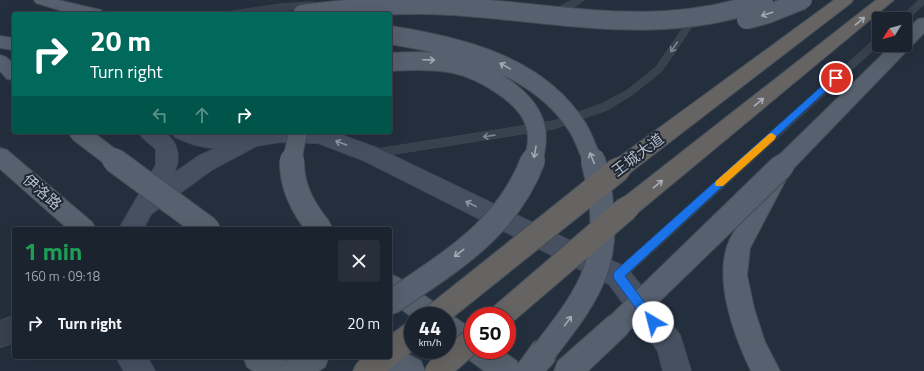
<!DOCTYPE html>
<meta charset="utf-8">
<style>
body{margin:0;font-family:"Titillium Web","Noto Sans SC",sans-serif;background:#282f3a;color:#f1f3f6;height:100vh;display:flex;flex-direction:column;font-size:15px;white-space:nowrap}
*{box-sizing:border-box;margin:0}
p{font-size:13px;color:#a0a4aa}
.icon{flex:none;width:22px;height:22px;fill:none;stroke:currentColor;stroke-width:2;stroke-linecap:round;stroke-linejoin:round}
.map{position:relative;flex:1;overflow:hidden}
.sheet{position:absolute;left:12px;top:227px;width:380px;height:132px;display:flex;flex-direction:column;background:#1b232e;border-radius:4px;box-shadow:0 4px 16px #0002,0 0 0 1px #39404a}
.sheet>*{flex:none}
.hud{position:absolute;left:12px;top:12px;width:380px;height:122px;border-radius:4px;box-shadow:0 4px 16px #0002,0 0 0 1px #39404a;background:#00695c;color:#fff;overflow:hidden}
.needle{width:26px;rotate:233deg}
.buttons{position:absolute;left:872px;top:12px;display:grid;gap:8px}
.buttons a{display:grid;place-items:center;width:40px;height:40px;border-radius:4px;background:#1b232e;box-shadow:0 4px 16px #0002,0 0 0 1px #39404a;font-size:20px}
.speed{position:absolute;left:404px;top:307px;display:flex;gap:8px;font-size:20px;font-weight:700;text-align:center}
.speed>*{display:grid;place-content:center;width:52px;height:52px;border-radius:50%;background:#1b232e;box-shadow:0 4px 16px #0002,0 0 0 1px #39404a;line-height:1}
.speed small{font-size:10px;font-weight:400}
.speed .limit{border:6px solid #d22;background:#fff;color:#111}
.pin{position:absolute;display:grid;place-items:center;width:34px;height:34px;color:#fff;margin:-17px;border:2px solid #fff;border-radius:50%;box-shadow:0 1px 4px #0007}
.me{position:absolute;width:44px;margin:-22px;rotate:323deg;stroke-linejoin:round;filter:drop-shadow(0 0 3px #0008)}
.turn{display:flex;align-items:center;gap:14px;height:84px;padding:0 12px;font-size:18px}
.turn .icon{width:52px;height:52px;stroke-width:2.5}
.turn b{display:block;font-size:28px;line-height:34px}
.lanes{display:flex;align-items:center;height:38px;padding:0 12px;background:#0003;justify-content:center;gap:20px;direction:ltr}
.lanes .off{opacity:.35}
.round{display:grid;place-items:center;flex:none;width:42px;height:42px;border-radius:4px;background:#282f3a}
.headline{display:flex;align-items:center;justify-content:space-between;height:68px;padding:0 12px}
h1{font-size:24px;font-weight:700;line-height:30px;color:#1e9e55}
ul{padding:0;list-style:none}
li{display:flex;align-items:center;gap:12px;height:56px;padding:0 12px}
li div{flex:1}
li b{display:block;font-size:15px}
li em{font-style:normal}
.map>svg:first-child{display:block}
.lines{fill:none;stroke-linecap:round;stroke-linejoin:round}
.service-casing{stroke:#414a57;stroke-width:1}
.tertiary-casing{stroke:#414a57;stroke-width:2}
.secondary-casing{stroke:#414a57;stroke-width:2}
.primary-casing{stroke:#414a57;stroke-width:2}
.trunk-casing{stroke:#434c59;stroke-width:2}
.service{fill:#38414e;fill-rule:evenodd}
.tertiary{fill:#38414e;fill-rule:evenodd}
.secondary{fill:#465061;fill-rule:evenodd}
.primary{fill:#56606e;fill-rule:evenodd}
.trunk{fill:#656462;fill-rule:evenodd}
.primary-bridge-far1-casing{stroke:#414a57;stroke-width:20;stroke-linecap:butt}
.primary-bridge-casing{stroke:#414a57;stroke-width:26;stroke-linecap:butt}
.trunk-bridge-casing{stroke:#434c59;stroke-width:26;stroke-linecap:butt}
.primary-bridge-far1{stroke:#56606e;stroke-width:18}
.primary-bridge{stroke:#56606e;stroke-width:24}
.trunk-bridge{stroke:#656462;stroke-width:24}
.oneway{stroke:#a1aab7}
.oneway2{stroke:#a8afba}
.oneway3{stroke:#7c8592}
.oneway4{stroke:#8e96a5}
.route{fill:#1a73e8;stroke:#114b97}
.slow{fill:#f59e0b}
.labels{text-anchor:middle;stroke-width:4;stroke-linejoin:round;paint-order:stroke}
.street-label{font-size:15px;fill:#b4bcc9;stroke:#1d2633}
</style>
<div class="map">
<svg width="924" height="371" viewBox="0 0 924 371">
<rect width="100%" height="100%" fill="#242f3e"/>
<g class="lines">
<!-- service casing -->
<g class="service-casing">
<path id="service" d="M 573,0 L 584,0 C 576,7 556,18 547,10 L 551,7 L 556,8 Z
M 919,0 L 924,0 L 924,4 L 906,21 L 905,19 L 899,19 Z
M 312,2 L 315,3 L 316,5 L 315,7 L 250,14 L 228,14 L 232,11 L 280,4 Z
M 696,12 L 700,15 L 662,71 L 632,95 L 607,110 L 554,129 L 370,158 L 366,157 L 365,154 L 366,151 L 370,150 L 553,121 L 601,104 L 626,91 L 656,67 L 693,13 Z
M 879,37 L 879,45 L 622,280 L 618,282 L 614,280 L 612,276 L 614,272 L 876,38 Z"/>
</g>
<!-- tertiary casing -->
<g class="tertiary-casing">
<path id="tertiary" d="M 14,316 L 14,342 L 0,347 L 0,321 Z"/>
</g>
<!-- secondary casing -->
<g class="secondary-casing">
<path id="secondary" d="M 139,132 C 146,132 158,130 164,133 C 179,141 181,161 173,174 L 197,157 L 216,148 C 201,148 189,143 175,137 L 172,132 L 333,132 L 377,148 L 627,268 L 680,335 L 691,371 L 663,371 L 658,351 L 609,284 L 363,160 L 318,143 L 279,142 L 256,146 L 213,169 L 151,214 L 143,229 L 119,229 L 156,165 L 156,149 L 142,137 Z
M 116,357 L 147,357 L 155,371 L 124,371 Z"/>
</g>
<!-- primary casing -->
<g class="primary-casing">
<path id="primary" d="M 34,0 L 58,0 L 101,10 L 103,14 L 72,14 L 36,3 Z
M 924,18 L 924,33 L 790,172 L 750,248 L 747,275 L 754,308 L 765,342 L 780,371 L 751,371 C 734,336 712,277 730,239 L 774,160 L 892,45 L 905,45 L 905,32 L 918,19 Z
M 0,36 L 14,38 L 14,50 L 0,48 Z
M 0,55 L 6,57 L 14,64 L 14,80 L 7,79 L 0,71 Z
M 0,148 L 7,150 L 92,222 L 96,229 L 68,229 L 0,169 Z
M 390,274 L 399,278 L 441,307 L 445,315 L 447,314 L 456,318 L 473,330 L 473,350 L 501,350 L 517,361 L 518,364 L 534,342 L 544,338 L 554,342 L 558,352 L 554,362 L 546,371 L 484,371 L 447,343 L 447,316 L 413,316 L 413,318 L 390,301 Z
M 618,312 L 627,316 L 631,325 L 627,334 L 588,371 L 554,371 L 558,361 L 609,316 Z
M 390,344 L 421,361 L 425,371 L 385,371 L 378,367 L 374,357 L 390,357 Z
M 243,357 L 281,357 L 286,361 L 292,357 L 329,357 L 325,367 L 319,371 L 253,371 L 247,367 Z"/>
</g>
<!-- trunk casing -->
<g class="trunk-casing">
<path id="trunk" d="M 834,0 L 853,0 L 851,3 L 627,175 L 619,178 L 611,175 L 608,169 L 611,163 Z
M 876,0 L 894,0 L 635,215 L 627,218 L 619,215 L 616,208 L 619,201 Z
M 413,321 L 414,350 L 395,364 L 388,371 L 353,371 C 361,351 371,357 390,357 L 390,335 L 404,325 Z"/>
</g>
<!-- service -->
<use href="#service" class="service"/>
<!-- tertiary -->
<use href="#tertiary" class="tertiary"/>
<!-- secondary -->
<use href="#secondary" class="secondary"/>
<!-- primary -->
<use href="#primary" class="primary"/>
<!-- trunk -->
<use href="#trunk" class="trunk"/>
<!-- primary-bridge-far1 casing -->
<g class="primary-bridge-far1-casing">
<path id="primary-bridge-far1" d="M 302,14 C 351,8 400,3 450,6 C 555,12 662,39 764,0
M 746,20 L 768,14 L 803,0
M 390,35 C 459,46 538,64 578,128 C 584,138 588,151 593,161
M 390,62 C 412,61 433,60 454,64 C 481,70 522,93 533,119 C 539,132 537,148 533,161
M 78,132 L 116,161
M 292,161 L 298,132"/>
</g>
<!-- primary-bridge casing -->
<g class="primary-bridge-casing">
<path id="primary-bridge" d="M 114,160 L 208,229
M 292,160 C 291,186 304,210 320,229
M 390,303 C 449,262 506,231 533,160
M 618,325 L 782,166
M 544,352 C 563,327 584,302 595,272 C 608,238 602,195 593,160"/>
</g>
<!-- trunk-bridge casing -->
<g class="trunk-bridge-casing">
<path id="trunk-bridge" d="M 435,316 L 619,169
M 501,316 L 627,208
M 437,371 L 473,340"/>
</g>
<!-- primary-bridge-far1 -->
<use href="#primary-bridge-far1" class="primary-bridge-far1"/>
<!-- primary-bridge -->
<use href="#primary-bridge" class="primary-bridge"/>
<!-- trunk-bridge -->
<use href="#trunk-bridge" class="trunk-bridge"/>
</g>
<!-- one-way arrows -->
<defs><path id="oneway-shaft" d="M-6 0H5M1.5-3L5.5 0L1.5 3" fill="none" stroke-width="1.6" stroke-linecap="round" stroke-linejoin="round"/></defs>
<g class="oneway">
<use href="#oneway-shaft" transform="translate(767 14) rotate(162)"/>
<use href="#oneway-shaft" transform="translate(429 60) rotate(2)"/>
<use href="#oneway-shaft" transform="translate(505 66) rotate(-151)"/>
<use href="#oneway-shaft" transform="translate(535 152) rotate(100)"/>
<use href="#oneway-shaft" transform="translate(592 158) rotate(-113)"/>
<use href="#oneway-shaft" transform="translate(459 253) rotate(142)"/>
<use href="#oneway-shaft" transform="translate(568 321) rotate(-54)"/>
</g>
<g class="oneway2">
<use href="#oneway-shaft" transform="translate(860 21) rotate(-39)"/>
<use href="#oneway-shaft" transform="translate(759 102) rotate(-39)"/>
<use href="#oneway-shaft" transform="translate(658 184) rotate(-39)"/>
</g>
<g class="oneway3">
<use href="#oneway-shaft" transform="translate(674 47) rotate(124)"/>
<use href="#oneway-shaft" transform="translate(489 136) rotate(172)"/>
</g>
<g class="oneway4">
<use href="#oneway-shaft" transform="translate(341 143) rotate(-160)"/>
<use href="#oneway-shaft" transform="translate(471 204) rotate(-154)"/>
</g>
<!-- route -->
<path class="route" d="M 833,76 L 836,76 L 840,78 L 625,276 L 656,318 L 658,322 L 656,326 L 653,327 L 649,326 L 614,279 L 613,276 L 614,272 Z"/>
<!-- slow -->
<path class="slow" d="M 772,133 L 776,136 L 775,139 L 723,186 L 716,186 L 715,184 L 716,181 L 769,134 Z"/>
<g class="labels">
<!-- street labels -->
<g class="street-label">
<text transform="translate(638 155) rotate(-37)" y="5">王城大道</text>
<text transform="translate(42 192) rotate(41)" y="5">伊洛路</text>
</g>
</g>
</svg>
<div class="buttons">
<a><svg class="needle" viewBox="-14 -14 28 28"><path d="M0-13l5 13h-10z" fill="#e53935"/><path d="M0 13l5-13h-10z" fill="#a0a4aa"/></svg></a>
</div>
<div class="speed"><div>44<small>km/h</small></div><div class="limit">50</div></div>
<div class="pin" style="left:836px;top:78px;background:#d93025"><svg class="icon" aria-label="arrive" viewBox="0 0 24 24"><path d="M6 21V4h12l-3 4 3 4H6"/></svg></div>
<svg class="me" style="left:653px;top:322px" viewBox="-20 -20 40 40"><circle r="19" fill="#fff"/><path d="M0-13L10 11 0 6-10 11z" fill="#1a73e8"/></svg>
<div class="hud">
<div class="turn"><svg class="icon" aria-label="right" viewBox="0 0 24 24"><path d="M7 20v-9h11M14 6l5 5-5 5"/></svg><div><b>20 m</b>Turn right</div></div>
<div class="lanes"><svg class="icon off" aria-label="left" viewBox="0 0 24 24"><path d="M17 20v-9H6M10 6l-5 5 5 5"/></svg><svg class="icon off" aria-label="ahead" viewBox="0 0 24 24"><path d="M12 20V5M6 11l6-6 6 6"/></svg><svg class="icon" aria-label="right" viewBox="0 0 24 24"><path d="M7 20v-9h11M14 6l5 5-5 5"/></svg></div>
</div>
<section class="sheet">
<div class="headline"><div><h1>1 min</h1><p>160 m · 09:18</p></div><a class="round"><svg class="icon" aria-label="close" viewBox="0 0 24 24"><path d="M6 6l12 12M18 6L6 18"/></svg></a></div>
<ul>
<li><svg class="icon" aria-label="right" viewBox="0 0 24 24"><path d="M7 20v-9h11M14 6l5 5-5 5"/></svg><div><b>Turn right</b></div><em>20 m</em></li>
</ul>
</section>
</div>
